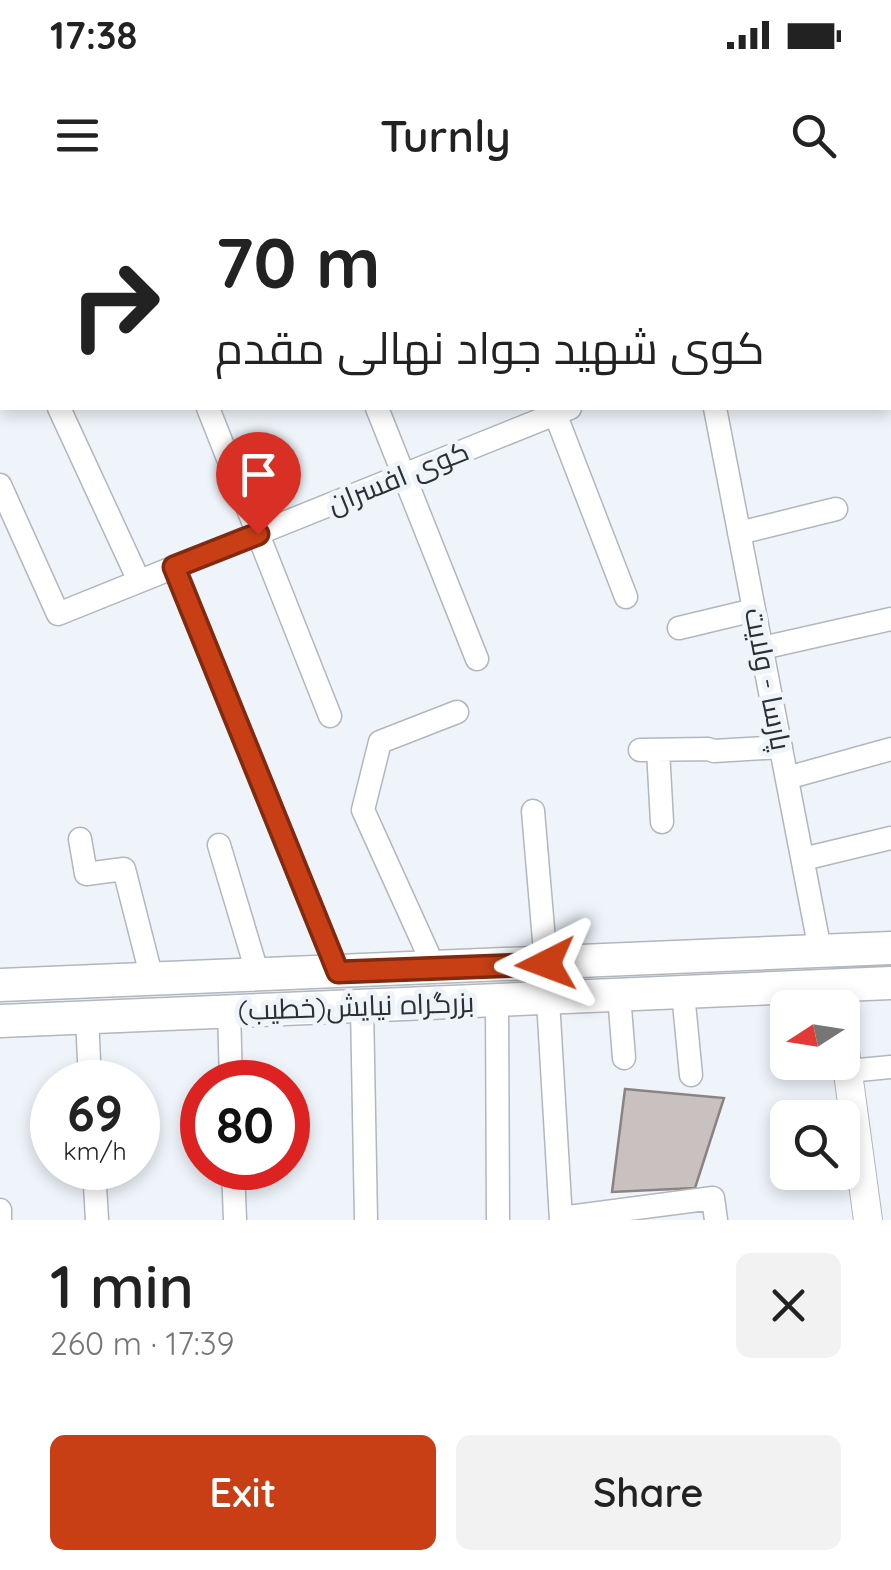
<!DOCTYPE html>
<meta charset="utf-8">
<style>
body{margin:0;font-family:Quicksand,Cairo,sans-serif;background:#f2f2f2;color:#222;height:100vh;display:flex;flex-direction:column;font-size:38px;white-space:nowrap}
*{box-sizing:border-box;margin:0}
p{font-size:32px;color:#767676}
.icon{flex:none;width:55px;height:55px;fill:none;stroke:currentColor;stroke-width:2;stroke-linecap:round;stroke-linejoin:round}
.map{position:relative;height:1020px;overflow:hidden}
.side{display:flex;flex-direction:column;background:#fff;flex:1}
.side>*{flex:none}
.banner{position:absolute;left:0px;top:0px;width:892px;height:210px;box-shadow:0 5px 15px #0003;background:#fff;color:#222;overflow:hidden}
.needle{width:65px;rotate:258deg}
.buttons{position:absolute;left:770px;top:790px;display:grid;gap:20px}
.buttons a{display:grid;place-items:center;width:90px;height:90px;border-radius:15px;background:#fff;box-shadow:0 5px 15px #0003;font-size:50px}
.speed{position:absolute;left:30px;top:860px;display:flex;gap:20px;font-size:50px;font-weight:700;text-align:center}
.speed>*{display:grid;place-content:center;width:130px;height:130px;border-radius:50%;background:#fff;box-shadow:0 5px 15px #0003;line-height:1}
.speed small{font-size:25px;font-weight:400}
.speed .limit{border:15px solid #d22;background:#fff;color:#111}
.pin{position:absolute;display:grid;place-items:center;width:85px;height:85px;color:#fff;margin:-102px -42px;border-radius:50% 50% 50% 0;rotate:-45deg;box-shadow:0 0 10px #0007}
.pin .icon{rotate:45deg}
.me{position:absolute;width:110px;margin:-55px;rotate:267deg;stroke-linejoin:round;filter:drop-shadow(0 0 8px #0008)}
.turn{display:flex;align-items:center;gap:35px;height:210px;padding:0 50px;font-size:45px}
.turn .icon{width:130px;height:130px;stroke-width:2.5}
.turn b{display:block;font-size:70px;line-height:85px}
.round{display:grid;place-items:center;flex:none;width:105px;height:105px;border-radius:15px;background:#f2f2f2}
.summary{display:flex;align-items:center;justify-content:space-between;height:170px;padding:0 50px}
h1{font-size:60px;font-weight:600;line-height:75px}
.primary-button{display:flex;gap:20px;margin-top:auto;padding:20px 50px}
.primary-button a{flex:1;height:115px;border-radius:15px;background:#c83f15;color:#fff;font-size:40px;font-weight:600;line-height:115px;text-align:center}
.primary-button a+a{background:#f2f2f2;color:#222}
.status{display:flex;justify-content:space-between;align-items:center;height:70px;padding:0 50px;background:#fff;direction:ltr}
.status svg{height:28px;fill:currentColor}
header{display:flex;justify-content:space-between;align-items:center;height:130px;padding:0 50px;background:#fff;font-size:45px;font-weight:600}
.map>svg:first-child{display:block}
.building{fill:#c9c1bf;stroke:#8b8381;stroke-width:2.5}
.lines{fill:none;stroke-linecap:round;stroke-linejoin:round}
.minor-casing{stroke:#b1b7bc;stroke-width:25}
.major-casing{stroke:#b1b7bc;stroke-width:30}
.highway-casing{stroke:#b1b7bc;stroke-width:35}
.minor{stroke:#fff;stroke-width:22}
.major{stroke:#fff;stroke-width:28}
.highway{stroke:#fff;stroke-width:32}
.route-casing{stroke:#82290e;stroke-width:25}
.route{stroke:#c83f15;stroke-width:18}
.labels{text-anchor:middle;stroke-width:10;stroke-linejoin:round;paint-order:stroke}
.street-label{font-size:28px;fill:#2d3032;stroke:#eef4fa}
</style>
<div class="status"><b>17:38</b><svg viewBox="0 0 49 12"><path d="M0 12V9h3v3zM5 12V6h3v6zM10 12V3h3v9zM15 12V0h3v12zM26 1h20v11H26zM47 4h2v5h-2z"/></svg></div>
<header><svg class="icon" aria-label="menu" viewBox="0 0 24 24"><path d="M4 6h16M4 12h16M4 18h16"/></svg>Turnly<svg class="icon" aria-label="search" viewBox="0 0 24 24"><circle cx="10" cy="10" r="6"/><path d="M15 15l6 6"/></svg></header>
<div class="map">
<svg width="891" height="1020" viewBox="0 0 891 1020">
<rect width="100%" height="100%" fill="#eef4fa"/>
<!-- building -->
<path class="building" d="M 625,889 L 724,898 L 695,988 L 612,992 Z"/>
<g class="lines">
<!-- minor casing -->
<g class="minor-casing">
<path id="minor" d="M 126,0 L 127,2
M 297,0 L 298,2
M 469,0 L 470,2
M 668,0 L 668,2
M 890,70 L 891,70
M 0,78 L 2,83
M 890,115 L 891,114
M 59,208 L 139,381
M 208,208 L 330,516
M 377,208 L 477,459
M 553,208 L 626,397
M 715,208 L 820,750
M 0,285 L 58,414 L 570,208
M 739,333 L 836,309
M 174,367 L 338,772
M 679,428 L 754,410
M 762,448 L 891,419
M 640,550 L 708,549 L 714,551 L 781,547
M 658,550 L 662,622
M 787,578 L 891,549
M 533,611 L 546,764
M 80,639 L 86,674 L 124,669 L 152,779
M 219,645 L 258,775
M 803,659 L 891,638
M 435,769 L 363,610 L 380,542 L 457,512
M 683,793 L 691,875
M 619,795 L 624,858
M 548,800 L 561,1020
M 497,801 L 498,1020
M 362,806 L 366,1020
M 229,810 L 231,882
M 87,817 L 90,882
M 848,871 L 891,867
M 94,968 L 97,1020
M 233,968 L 235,1020
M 0,1010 L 0,1020
M 561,1018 L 713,998 L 716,1020"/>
</g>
<!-- major casing -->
<g class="major-casing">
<path id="major" d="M 842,829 L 868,1020"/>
</g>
<!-- highway casing -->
<g class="highway-casing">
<path id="highway" d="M 0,785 L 891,748
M 0,821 C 297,808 594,797 891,783"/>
</g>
<!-- minor -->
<use href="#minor" class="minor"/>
<!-- major -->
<use href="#major" class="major"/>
<!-- highway -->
<use href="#highway" class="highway"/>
</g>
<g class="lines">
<!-- route casing -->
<g class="route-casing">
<path id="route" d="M 258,334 L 174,367 L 338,772 L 546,764"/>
</g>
<!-- route -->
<use href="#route" class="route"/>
</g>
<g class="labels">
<!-- street labels -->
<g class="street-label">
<text transform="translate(398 277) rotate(-22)" y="10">کوی افسران</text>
<text transform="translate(768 479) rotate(79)" y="10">پارسا - ولایت</text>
<text transform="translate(356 806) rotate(-2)" y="10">بزرگراه نیایش(خطیب)</text>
</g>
</g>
</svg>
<div class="buttons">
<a><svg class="needle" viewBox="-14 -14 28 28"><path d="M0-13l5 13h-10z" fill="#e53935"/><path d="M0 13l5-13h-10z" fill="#767676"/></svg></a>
<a><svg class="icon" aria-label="search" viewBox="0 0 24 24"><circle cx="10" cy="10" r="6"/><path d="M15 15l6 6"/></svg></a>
</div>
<div class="speed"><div>69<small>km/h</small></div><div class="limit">80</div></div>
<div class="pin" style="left:258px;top:334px;background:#d93025"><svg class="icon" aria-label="arrive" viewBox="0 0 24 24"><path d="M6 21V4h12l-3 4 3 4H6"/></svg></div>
<svg class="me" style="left:546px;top:764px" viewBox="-20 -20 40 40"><path d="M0-17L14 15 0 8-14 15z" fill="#c83f15" stroke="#fff" stroke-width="4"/></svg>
<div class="banner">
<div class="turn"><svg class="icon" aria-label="right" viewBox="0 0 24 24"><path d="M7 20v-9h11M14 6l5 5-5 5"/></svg><div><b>70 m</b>کوی شهید جواد نهالی مقدم</div></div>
</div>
</div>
<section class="side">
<div class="summary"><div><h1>1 min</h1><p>260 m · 17:39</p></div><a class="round"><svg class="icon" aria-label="close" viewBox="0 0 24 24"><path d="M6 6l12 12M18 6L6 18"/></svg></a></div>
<div class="primary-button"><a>Exit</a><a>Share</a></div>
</section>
